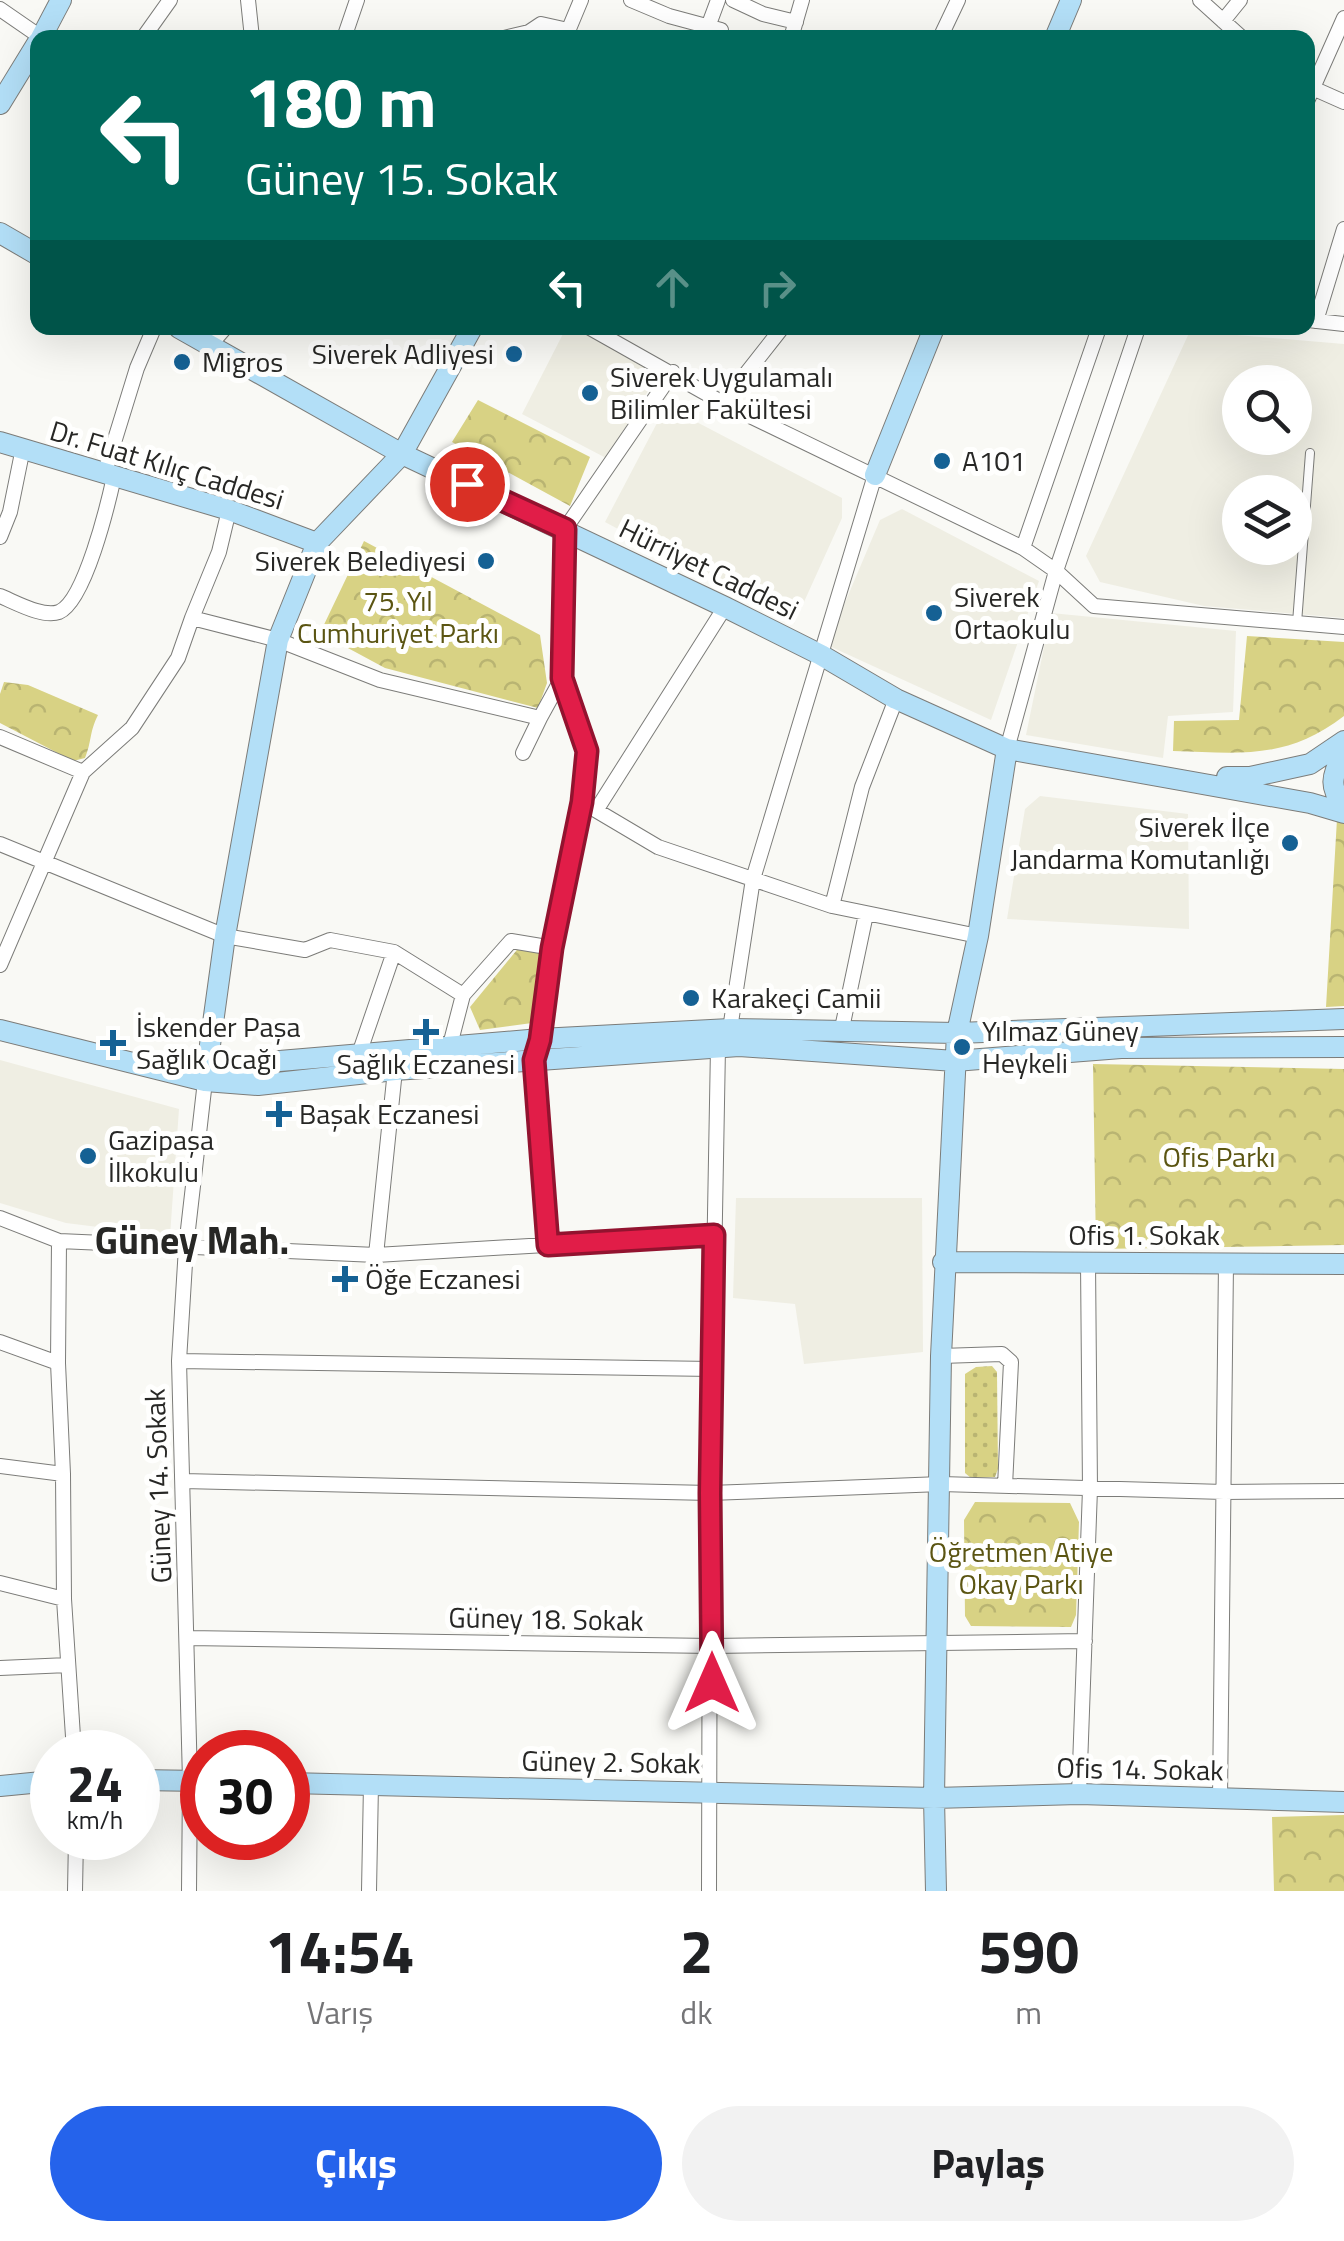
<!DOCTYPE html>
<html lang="tr">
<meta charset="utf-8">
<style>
body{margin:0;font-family:"Titillium Web",sans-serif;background:#f2f2f2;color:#202124;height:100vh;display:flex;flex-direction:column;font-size:38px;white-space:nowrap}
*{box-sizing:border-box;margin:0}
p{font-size:32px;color:#757577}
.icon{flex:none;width:55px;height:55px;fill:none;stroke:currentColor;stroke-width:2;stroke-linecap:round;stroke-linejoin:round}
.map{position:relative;height:1891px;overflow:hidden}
.sheet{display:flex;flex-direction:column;background:#fff;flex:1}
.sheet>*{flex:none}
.top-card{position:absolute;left:30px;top:30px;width:1285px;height:305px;border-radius:20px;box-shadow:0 10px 40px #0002;background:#00695c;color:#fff;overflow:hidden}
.fabs{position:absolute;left:1222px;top:365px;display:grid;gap:20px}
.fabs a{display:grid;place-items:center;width:90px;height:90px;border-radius:50%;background:#fff;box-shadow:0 10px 40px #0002;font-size:50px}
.speed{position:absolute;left:30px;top:1730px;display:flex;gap:20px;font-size:50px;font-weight:700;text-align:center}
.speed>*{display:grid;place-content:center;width:130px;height:130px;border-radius:50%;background:#fff;box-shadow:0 10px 40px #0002;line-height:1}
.speed small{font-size:25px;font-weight:400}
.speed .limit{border:15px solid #d22;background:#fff;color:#111}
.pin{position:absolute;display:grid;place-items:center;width:85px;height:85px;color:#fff;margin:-42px;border:5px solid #fff;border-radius:50%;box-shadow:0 2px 10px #0007}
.me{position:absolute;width:110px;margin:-55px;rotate:0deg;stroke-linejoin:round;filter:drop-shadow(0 0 8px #0008)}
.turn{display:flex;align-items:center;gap:35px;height:210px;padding:0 50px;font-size:45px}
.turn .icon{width:130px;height:130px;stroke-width:2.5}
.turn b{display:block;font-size:70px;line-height:85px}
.lanes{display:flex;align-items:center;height:95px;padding:0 50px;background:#0003;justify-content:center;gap:50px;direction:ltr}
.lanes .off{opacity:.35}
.eta{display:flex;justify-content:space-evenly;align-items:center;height:170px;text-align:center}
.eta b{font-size:60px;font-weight:700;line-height:70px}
.primary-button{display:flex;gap:20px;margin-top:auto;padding:20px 50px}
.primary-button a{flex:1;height:115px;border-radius:60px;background:#2563eb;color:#fff;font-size:40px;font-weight:700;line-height:115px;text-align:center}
.primary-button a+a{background:#f2f2f2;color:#202124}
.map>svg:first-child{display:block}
.built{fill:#efeee3;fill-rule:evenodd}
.grass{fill:url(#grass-dots)}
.park{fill:url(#park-crowns)}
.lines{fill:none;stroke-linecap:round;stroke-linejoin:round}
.lane-casing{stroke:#7c7c79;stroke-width:10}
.street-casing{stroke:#7c7c79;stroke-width:16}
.secondary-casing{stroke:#7c7c79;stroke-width:22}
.lane{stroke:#fff;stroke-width:8}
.street{stroke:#fff;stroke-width:14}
.secondary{stroke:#b3dff7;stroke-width:20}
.route-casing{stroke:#92132f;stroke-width:25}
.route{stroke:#e11d48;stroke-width:18}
.poi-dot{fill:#156194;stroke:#fffffe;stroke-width:4}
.labels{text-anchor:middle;stroke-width:10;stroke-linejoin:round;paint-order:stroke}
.poi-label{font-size:28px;fill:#272725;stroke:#fffffe;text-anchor:start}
.street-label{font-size:28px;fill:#272725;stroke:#fffffe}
.park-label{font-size:28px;fill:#5b5512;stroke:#fffffe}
.district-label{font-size:38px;font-weight:bold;fill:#272725;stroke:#fffffe}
</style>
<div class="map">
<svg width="1344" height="1891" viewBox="0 0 1344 1891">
<defs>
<pattern id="grass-dots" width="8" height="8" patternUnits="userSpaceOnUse" patternTransform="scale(2.5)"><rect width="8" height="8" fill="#d8d284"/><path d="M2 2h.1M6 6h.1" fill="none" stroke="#b9b472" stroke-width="1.8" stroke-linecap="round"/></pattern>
<pattern id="park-crowns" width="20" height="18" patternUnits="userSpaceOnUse" patternTransform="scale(2.5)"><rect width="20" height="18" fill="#d8d284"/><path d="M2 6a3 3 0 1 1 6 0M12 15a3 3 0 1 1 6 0" fill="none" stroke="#b9b472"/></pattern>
</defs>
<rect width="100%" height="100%" fill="#f9f9f5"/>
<!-- built -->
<path class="built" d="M 566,328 L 579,328 L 660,372 L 606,458 L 522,414 Z
M 1190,331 L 1344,344 L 1344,618 L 1204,606 L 1100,582 L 1086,556 ZM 1240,382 L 1295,382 L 1295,438 L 1240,438 ZM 1240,492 L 1295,492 L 1295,548 L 1240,548 Z
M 666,406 L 842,498 L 842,518 L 794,624 L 605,522 Z
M 902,509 L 1039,581 L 991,720 L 827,645 L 880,520 Z
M 1051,613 L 1236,631 L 1233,712 L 1168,716 L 1163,758 L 1026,735 Z
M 1040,796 L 1188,814 L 1189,929 L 1007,919 L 1025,809 Z
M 0,1060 L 179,1109 L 170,1236 L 66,1223 L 0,1203 Z
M 736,1198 L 922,1198 L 923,1352 L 804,1364 L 795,1304 L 733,1298 Z"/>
<!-- grass -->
<path class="grass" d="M 992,1366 L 997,1372 L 998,1469 L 995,1477 L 971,1478 L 965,1473 L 965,1374 L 976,1367 Z"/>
<!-- park -->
<path class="park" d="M 478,400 L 590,457 L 570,506 L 452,442 Z
M 364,541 L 540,635 L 547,683 L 538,708 L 385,668 L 320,633 Z
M 1247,636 L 1344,642 L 1344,716 C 1287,760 1241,753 1173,751 L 1174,721 L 1239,720 Z
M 4,682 L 28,685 L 98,715 C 89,733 92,741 85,758 L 73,761 L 0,723 L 0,694 Z
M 1337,819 L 1344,821 L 1344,1006 L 1326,1007 Z
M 521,945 L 544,956 L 537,1013 L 532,1023 L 480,1030 L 470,1007 Z
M 1093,1064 L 1344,1069 L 1344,1245 L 1096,1249 Z
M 975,1502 L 1070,1503 L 1079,1522 L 1076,1615 L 1071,1627 L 971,1626 L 965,1616 L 964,1520 Z
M 1344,1815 L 1344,1891 L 1274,1891 L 1272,1817 Z"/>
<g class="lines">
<!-- lane casing -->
<g class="lane-casing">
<path id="lane" d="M 1297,623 L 1310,453"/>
</g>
<!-- street casing -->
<g class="street-casing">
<path id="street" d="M 248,0 L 252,38
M 631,0 L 669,16 L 721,30
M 733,0 L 763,14 L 796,22
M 1200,0 L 1242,38
M 0,9 L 42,38
M 1223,21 L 1240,0
M 708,27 L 718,0
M 566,36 L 581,0
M 143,38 L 170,0
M 344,38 L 357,0
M 504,38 L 529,32 L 541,24 L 568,30
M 791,38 L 802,0
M 940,38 L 958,0
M 1308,86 L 1344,102
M 1308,99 L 1344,18
M 1308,320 L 1344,324
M 1316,321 L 1344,229
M 590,328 L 723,403 L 1023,548 L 1056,571 L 1094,606 L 1344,627
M 212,343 L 225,328
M 723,403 L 782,328
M 104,475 L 137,368 L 154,328
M 0,537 L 10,512 L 23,448
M 1023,548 L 1099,328
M 0,596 C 15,602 43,618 59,612 C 85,601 108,504 114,477
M 192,618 L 219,552 L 229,510
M 0,737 L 83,772 L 0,965
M 1007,749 L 1056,571 L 1138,328
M 523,753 L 540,718
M 83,772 L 132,728 L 178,658 L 192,618 L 278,640 L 380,680 L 540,718 L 562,678
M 582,802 L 658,847 L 832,906 L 978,936
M 597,809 L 725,607
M 0,844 L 225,936 L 305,950 L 330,940 L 394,952 L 463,995
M 832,906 L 862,787 L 896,699
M 730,1029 L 753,879 L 875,475
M 841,1033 L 866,914
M 449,1049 L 463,995 L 511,941 L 553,948
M 359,1054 L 394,952
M 0,1218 L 59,1241 L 376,1255 L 714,1235
M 59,1241 L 58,1363 L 63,1474 L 64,1599 L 74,1752
M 548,1245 L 533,1060 L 540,1039 L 553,948 L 582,802 L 587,751 L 562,678 L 565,529 L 673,372
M 376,1255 L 395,1070
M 0,1342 L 58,1363
M 941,1356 L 1002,1354 L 1011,1362 L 1005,1486
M 179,1361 L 713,1369
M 0,1466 L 63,1474
M 183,1481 L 710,1493 L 941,1484 L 1224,1492 L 1344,1491
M 0,1583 L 64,1599
M 187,1638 L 712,1646 L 1085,1641
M 0,1668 L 68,1665
M 1079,1794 L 1090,1489 L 1088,1262
M 1220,1798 L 1226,1263
M 75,1891 L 76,1838
M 189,1891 L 190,1781 L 179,1361 L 186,1247 L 205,1081
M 369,1891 L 371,1784
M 709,1891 L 710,1493 L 718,1047"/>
</g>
<!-- secondary casing -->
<g class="secondary-casing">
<path id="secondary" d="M 41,38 L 61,0
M 1055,38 L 1071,0
M 0,104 L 38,42
M 0,233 L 38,255
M 179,328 L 402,454 L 725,607 L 821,655 L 896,699 L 1007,749 L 1310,803 L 1344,813
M 0,442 L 229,510 L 317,543
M 875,475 L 934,328
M 1344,751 C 1333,776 1327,784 1344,807
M 1227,777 L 1250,777 L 1310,764 L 1344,741
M 0,1030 L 205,1081 L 258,1085 L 395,1070 L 739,1046 L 955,1061 L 1121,1048 L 1344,1047
M 212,1079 L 256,1063 L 540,1039 L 730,1029 L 957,1033 L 1344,1019
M 205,1081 L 225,936 L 278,640 L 317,543 L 402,454 L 472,328
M 943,1262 L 1344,1264
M 138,1780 L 202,1781
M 288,1783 L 934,1798 L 1079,1794 L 1344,1802
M 0,1786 L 52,1781
M 936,1891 L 934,1798 L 941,1356 L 957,1033 L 978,936 L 1007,749"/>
</g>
<!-- lane -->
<use href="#lane" class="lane"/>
<!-- street -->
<use href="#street" class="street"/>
<!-- secondary -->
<use href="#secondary" class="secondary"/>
</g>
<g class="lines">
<!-- route casing -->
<g class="route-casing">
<path id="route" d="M 467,484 L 565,529 L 562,678 L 587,751 L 582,802 L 552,948 L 540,1040 L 534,1060 L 548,1245 L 714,1235 L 710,1493 L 712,1683"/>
</g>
<!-- route -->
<use href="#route" class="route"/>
</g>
<!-- markers -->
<g class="poi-dot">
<circle cx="514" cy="354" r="10"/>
<circle cx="182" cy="362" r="10"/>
<circle cx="590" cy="393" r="10"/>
<circle cx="942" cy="461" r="10"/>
<circle cx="486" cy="561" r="10"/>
<circle cx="934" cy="613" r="10"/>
<circle cx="1290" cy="843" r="10"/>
<circle cx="691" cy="998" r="10"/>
<path d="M421 1017h10v10h10v10h-10v10h-10v-10h-10v-10h10z"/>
<path d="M108 1028h10v10h10v10h-10v10h-10v-10h-10v-10h10z"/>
<circle cx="962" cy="1047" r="10"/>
<path d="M274 1099h10v10h10v10h-10v10h-10v-10h-10v-10h10z"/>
<circle cx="88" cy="1156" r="10"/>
<path d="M340 1264h10v10h10v10h-10v10h-10v-10h-10v-10h10z"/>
</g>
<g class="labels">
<!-- poi labels -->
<g class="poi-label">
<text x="494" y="364" text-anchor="end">Siverek Adliyesi</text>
<text x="202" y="372">Migros</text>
<text x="610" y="387">Siverek Uygulamalı<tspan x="610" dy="32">Bilimler Fakültesi</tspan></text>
<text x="962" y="471">A101</text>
<text x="466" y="571" text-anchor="end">Siverek Belediyesi</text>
<text x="954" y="607">Siverek<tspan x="954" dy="32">Ortaokulu</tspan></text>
<text x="1270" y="837" text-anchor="end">Siverek İlçe<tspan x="1270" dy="32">Jandarma Komutanlığı</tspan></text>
<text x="711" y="1008">Karakeçi Camii</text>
<text x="136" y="1037">İskender Paşa<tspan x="136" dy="32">Sağlık Ocağı</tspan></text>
<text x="982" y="1041">Yılmaz Güney<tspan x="982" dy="32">Heykeli</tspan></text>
<text x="426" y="1074" text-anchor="middle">Sağlık Eczanesi</text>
<text x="299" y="1124">Başak Eczanesi</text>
<text x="108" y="1150">Gazipaşa<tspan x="108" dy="32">İlkokulu</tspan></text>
<text x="365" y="1289">Öğe Eczanesi</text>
</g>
<!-- street labels -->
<g class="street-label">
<text transform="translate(167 465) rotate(17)" y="10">Dr. Fuat Kılıç Caddesi</text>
<text transform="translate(709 569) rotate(26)" y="10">Hürriyet Caddesi</text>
<text x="1144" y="1245">Ofis 1. Sokak</text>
<text transform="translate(158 1486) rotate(-92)" y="10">Güney 14. Sokak</text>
<text transform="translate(546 1619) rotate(1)" y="10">Güney 18. Sokak</text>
<text transform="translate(611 1762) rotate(1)" y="10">Güney 2. Sokak</text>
<text transform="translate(1140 1769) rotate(1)" y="10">Ofis 14. Sokak</text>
</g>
<!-- park labels -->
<g class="park-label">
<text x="398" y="611">75. Yıl<tspan x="398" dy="32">Cumhuriyet Parkı</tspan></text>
<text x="1219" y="1167">Ofis Parkı</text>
<text x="1021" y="1562">Öğretmen Atiye<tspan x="1021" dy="32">Okay Parkı</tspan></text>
</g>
<!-- district labels -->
<g class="district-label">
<text x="192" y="1254">Güney Mah.</text>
</g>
</g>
</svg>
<div class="fabs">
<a><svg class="icon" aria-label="search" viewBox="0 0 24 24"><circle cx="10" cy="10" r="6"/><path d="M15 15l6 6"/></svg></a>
<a><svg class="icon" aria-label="layers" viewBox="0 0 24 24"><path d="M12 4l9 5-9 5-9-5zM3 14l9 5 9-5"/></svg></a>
</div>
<div class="speed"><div>24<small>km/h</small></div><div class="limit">30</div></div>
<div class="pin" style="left:467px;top:484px;background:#d93025"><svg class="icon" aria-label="arrive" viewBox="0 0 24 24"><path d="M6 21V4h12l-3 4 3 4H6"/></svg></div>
<svg class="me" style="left:712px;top:1683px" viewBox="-20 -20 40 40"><path d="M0-17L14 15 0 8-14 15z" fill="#e11d48" stroke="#fff" stroke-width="4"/></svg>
<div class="top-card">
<div class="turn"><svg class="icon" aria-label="left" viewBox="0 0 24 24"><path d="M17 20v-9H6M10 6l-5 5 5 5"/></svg><div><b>180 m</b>Güney 15. Sokak</div></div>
<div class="lanes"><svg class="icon" aria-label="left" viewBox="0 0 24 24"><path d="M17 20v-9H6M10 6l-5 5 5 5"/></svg><svg class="icon off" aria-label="ahead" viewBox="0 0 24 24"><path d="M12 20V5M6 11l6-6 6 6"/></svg><svg class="icon off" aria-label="right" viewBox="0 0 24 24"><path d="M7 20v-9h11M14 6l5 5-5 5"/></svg></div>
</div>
</div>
<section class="sheet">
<div class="eta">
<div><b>14:54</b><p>Varış</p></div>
<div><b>2</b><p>dk</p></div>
<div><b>590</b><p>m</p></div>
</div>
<div class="primary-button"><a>Çıkış</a><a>Paylaş</a></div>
</section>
